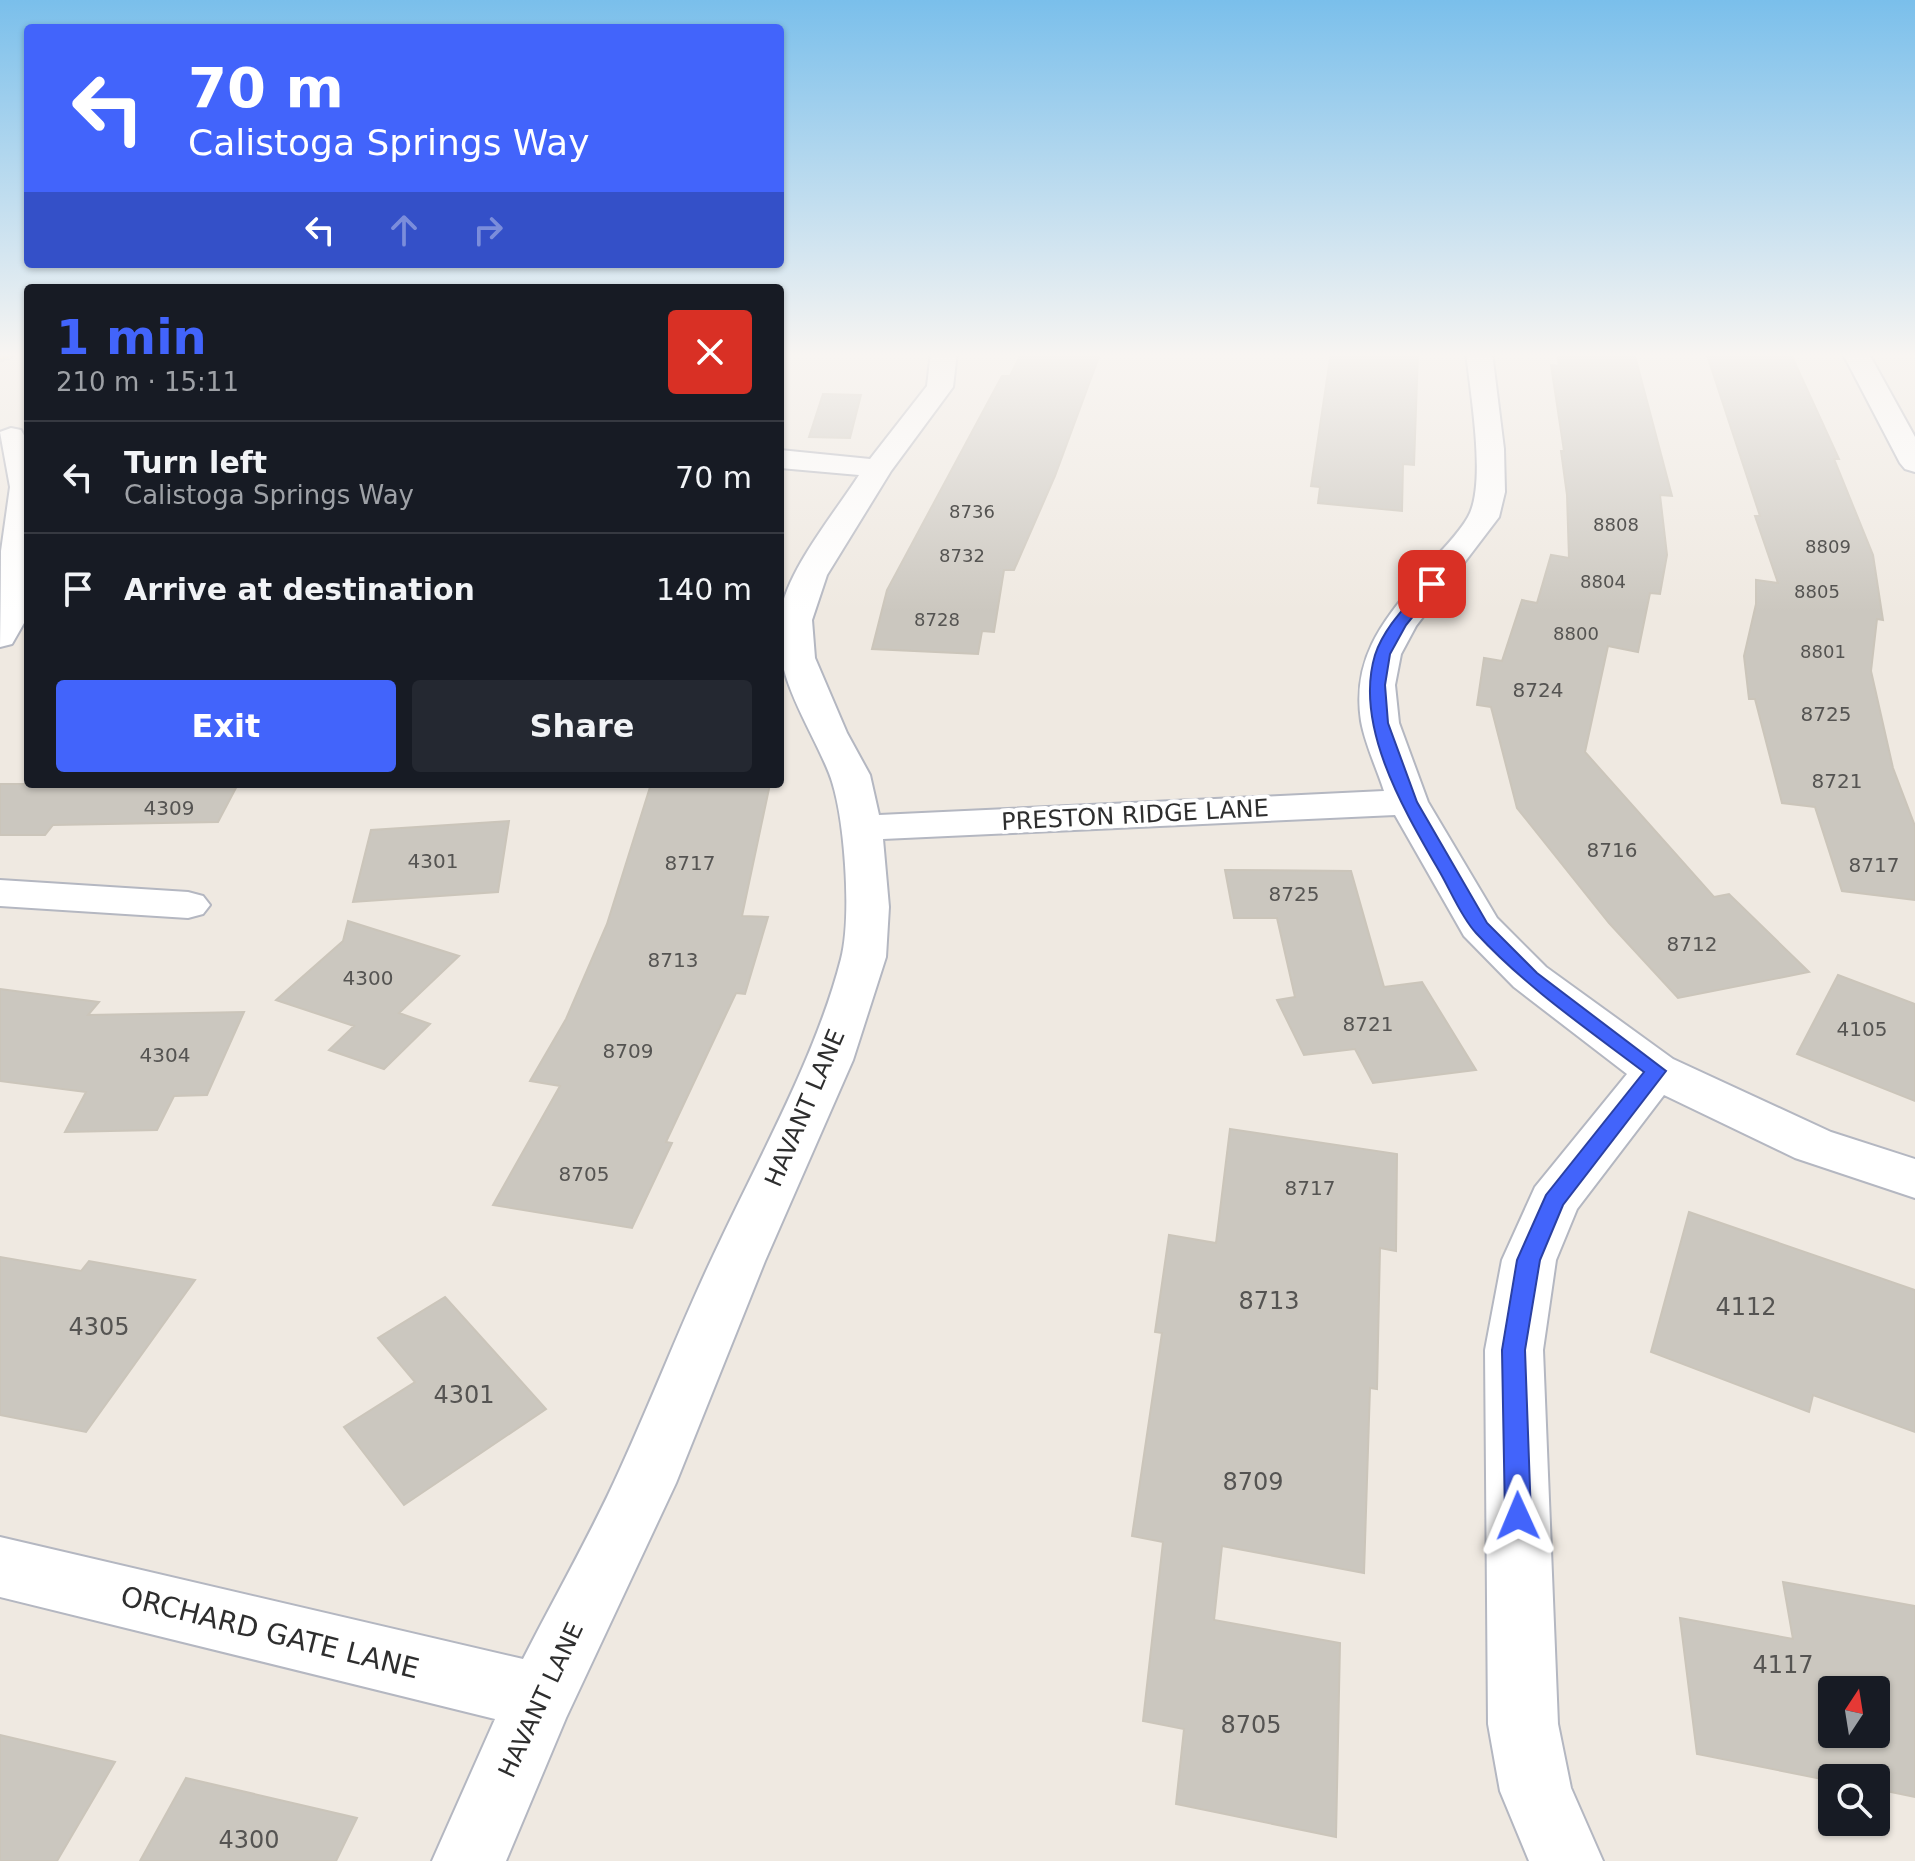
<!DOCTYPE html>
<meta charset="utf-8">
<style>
body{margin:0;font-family:"DejaVu Sans",sans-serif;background:#242831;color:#f1f3f6;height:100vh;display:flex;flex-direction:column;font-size:30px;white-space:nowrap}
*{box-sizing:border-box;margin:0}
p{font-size:26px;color:#9ea1a6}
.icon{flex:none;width:44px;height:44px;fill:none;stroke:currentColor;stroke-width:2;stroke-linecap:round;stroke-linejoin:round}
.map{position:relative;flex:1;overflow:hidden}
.side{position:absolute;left:24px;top:284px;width:760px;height:504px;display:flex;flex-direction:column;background:#171b24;border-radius:8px;box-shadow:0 2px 6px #0004}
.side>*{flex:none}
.banner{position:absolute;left:24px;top:24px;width:760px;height:244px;border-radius:8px;box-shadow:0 2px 6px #0004;background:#4264fb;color:#fff;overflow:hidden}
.needle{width:52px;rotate:12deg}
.fabs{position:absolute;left:1818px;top:1676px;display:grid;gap:16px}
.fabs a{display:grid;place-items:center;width:72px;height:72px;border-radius:8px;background:#171b24;box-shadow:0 2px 6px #0004;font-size:40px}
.pin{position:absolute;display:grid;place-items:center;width:68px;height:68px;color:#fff;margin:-34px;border-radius:16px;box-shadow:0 4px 12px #0006}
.me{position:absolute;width:88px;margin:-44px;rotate:359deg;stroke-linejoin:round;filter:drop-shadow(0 0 6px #0008)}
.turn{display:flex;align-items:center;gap:28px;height:168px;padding:0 32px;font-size:36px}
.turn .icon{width:104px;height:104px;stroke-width:2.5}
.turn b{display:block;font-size:56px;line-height:68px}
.lanes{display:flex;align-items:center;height:76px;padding:0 32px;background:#0003;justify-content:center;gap:40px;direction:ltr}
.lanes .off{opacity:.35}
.round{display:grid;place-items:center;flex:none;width:84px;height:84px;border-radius:8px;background:#242831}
.overview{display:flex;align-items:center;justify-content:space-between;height:136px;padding:0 32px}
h1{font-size:48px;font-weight:600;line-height:60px;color:#4264fb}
.primary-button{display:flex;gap:16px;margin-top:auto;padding:16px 32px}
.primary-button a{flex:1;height:92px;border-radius:8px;background:#4264fb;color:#fff;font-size:32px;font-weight:600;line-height:92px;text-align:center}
.primary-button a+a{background:#242831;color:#f1f3f6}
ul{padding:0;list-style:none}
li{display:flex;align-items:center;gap:24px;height:112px;padding:0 32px;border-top:2px solid #363941}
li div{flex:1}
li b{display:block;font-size:30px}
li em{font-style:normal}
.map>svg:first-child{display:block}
.building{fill:#cbc7bf;stroke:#cbc5ba;stroke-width:2;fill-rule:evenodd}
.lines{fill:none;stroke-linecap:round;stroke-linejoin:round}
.minor-casing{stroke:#b4b7c1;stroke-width:4}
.major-casing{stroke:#c9c9c9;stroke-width:4}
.minor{fill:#fff;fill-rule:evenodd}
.major{fill:#f2d163;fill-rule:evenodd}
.route{fill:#4264fb;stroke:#2b41a3;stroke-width:2}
.labels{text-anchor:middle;stroke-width:8;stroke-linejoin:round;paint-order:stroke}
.far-number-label{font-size:18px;fill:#555452}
.number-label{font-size:20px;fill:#555452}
.street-label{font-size:24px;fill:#2e2e2e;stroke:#fff}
.near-number-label{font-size:24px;fill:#555452}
.near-street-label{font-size:28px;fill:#2e2e2e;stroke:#fff}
</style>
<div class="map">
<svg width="1915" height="1861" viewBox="0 0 1915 1861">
<rect width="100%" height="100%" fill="#efe9e1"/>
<!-- building -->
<path class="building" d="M 1022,352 L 1100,354 L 1055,476 L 1014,570 L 1004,570 L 994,632 L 982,631 L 978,654 L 872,649 L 887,590 L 1002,376 L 1010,376 Z
M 1331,352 L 1418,352 L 1414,465 L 1403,464 L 1402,511 L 1318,503 L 1320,487 L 1311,486 Z
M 1557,352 L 1634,352 L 1672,496 L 1660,495 L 1667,555 L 1660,594 L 1650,593 L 1638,652 L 1608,646 L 1585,752 L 1714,897 L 1729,894 L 1809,972 L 1678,998 L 1609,923 L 1517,808 L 1491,707 L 1477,705 L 1484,658 L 1502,661 L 1522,600 L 1537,603 L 1551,555 L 1569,558 L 1567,495 L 1561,451 L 1564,451 L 1551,365 L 1559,366 Z
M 1706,352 L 1790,352 L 1839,459 L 1834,459 L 1873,555 L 1883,620 L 1877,619 L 1871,671 L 1893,768 L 1915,826 L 1915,900 L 1842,891 L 1815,807 L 1782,803 L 1755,699 L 1749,699 L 1744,656 L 1756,604 L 1756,580 L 1778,583 L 1755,516 L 1760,516 Z
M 823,394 L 861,395 L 850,438 L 809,437 Z
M 0,784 L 238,784 L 218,822 L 53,825 L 45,835 L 0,835 Z
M 651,784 L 770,784 L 742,916 L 768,917 L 745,994 L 736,993 L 666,1142 L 672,1143 L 632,1228 L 493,1205 L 560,1086 L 530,1081 L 566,1019 L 607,924 Z
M 509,821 L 498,892 L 353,902 L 371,830 Z
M 1225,870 L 1351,871 L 1384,987 L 1422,982 L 1476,1070 L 1373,1083 L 1355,1049 L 1304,1055 L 1277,1000 L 1295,997 L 1277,918 L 1234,918 Z
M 348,921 L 459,956 L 399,1013 L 430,1024 L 384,1069 L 329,1050 L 354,1026 L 276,1000 L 343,941 Z
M 1838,975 L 1915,1004 L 1915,1101 L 1797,1054 Z
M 0,989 L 99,1002 L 88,1015 L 244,1012 L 207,1095 L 174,1096 L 157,1130 L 65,1132 L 86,1092 L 0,1081 Z
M 1230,1129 L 1397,1154 L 1396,1251 L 1380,1248 L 1377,1389 L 1370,1388 L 1364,1573 L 1222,1546 L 1214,1620 L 1340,1643 L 1336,1837 L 1176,1804 L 1184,1729 L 1143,1721 L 1163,1542 L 1132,1536 L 1162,1333 L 1155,1332 L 1169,1235 L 1216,1243 Z
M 1689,1212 L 1915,1290 L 1915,1432 L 1813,1395 L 1809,1412 L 1651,1352 Z
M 0,1257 L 81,1271 L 89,1261 L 195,1280 L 86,1432 L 0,1415 Z
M 445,1297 L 546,1409 L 404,1505 L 344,1427 L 415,1382 L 378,1338 Z
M 1783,1582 L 1915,1606 L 1915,1797 L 1876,1789 L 1876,1778 L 1832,1778 L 1832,1781 L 1697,1754 L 1680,1618 L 1793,1639 ZM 1832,1690 L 1876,1690 L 1876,1734 L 1832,1734 Z
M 0,1735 L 115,1762 L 57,1861 L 0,1861 Z
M 186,1778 L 357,1818 L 336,1861 L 140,1861 Z"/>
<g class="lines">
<!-- minor casing -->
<g class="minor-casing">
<path id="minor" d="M 931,352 L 957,352 L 953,387 L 891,471 L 827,575 L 812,620 L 815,658 L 847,733 L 870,775 L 879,815 L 1384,791 C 1377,769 1365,744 1361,721 C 1351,654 1387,617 1426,569 C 1439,552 1458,535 1468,517 C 1487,484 1470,391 1466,352 L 1492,352 L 1504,449 L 1505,492 L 1499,517 L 1416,626 L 1401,654 L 1395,685 L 1399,723 L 1428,802 L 1497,918 L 1546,967 L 1673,1059 L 1831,1132 L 1915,1159 L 1915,1198 L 1795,1158 L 1664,1095 L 1577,1209 L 1556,1260 L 1543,1350 L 1558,1724 L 1571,1788 L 1603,1861 L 1529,1861 L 1500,1791 L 1488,1724 L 1485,1350 L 1502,1260 L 1535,1187 L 1627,1074 L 1514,987 L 1464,936 L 1395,815 L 883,839 L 889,907 L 886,957 L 853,1060 L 765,1261 L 676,1483 L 566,1718 L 506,1861 L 432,1861 L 495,1719 L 0,1597 L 0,1537 L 523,1659 C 555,1596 591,1534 620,1469 C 652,1399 680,1326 713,1256 C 756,1163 816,1057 841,959 C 852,917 845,813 829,773 C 809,723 771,673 780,615 C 787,570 834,514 859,475 L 780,468 L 780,450 L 870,459 L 927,386 Z
M 1842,352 L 1868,352 L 1915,437 L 1915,472 L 1905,469 L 1900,463 Z
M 11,428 L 21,430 L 28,443 L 28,616 L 12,644 L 0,647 L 1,551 L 10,487 L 0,432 Z
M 0,880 L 188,892 L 203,896 L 210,905 L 203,914 L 188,918 L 0,906 Z"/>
</g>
<!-- major casing -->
<g class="major-casing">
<path id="major" d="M 0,352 L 15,352 L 11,357 L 0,360 Z"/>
</g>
<!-- minor -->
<use href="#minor" class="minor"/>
<!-- major -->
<use href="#major" class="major"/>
</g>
<!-- sky -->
<linearGradient id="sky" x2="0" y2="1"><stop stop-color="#7abfeb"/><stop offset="0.58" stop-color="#f8f5f2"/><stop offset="1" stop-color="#f8f5f2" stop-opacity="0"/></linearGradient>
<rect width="1915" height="612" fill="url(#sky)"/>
<!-- route -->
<path class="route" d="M 1427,581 L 1439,584 L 1406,625 L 1390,654 L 1385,685 L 1388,723 L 1417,802 L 1487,923 L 1537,973 L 1666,1071 L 1563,1205 L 1540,1260 L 1525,1350 L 1531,1516 L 1527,1525 L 1518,1528 L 1508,1525 L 1505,1516 L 1502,1350 L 1517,1260 L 1546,1195 L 1644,1072 C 1586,1028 1526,987 1476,933 C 1462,918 1452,894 1442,876 C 1407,815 1353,728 1375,655 C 1384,627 1409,603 1427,581 Z"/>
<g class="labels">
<!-- far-number labels -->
<g class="far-number-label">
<text x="972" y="518">8736</text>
<text x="1616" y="531">8808</text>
<text x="1828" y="553">8809</text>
<text x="962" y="562">8732</text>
<text x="1603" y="588">8804</text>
<text x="1817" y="598">8805</text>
<text x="937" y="626">8728</text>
<text x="1576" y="640">8800</text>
<text x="1823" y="658">8801</text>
</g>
<!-- number labels -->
<g class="number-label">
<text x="1538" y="697">8724</text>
<text x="1826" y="721">8725</text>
<text x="1837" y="788">8721</text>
<text x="169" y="815">4309</text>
<text x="1612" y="857">8716</text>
<text x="433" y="868">4301</text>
<text x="690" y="870">8717</text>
<text x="1874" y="872">8717</text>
<text x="1294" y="901">8725</text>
<text x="1692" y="951">8712</text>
<text x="673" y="967">8713</text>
<text x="368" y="985">4300</text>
<text x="1368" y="1031">8721</text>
<text x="1862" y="1036">4105</text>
<text x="628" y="1058">8709</text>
<text x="165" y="1062">4304</text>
<text x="584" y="1181">8705</text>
<text x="1310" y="1195">8717</text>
</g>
<!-- street labels -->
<g class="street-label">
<text transform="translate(1135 815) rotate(-3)" y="8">PRESTON RIDGE LANE</text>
<text transform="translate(805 1108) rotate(-67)" y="8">HAVANT LANE</text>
<text transform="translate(541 1700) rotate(-65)" y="8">HAVANT LANE</text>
</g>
<!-- near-number labels -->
<g class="near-number-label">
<text x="1269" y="1309">8713</text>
<text x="1746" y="1315">4112</text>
<text x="99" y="1335">4305</text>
<text x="464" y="1403">4301</text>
<text x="1253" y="1490">8709</text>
<text x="1783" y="1673">4117</text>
<text x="1251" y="1733">8705</text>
<text x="249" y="1848">4300</text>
</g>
<!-- near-street labels -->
<g class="near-street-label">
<text transform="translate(270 1632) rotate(14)" y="10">ORCHARD GATE LANE</text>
</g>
</g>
</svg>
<div class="fabs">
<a><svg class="needle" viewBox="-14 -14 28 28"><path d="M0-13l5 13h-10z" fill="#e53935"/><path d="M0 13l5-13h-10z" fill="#9ea1a6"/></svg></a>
<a><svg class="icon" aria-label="search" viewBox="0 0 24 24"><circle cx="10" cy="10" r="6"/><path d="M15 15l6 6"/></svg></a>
</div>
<div class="pin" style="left:1432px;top:584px;background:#d93025"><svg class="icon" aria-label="arrive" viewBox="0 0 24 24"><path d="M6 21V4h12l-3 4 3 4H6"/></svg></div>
<svg class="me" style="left:1518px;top:1516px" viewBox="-20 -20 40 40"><path d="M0-17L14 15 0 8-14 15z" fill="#4264fb" stroke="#fff" stroke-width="4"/></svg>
<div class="banner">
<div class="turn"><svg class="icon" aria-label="left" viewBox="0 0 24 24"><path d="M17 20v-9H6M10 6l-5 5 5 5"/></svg><div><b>70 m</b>Calistoga Springs Way</div></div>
<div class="lanes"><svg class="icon" aria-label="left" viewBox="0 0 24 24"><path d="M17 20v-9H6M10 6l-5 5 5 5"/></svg><svg class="icon off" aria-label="ahead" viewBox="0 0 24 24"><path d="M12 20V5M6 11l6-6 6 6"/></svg><svg class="icon off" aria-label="right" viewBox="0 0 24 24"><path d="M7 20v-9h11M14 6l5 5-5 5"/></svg></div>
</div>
<section class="side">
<div class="overview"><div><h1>1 min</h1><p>210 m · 15:11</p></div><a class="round" style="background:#d93025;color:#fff"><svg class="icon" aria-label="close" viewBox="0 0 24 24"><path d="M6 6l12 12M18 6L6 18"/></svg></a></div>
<ul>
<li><svg class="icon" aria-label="left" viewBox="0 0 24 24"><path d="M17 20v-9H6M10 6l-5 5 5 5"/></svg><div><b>Turn left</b><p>Calistoga Springs Way</p></div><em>70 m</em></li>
<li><svg class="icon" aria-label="arrive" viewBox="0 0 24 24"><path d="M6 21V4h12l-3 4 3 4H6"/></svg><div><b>Arrive at destination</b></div><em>140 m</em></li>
</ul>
<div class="primary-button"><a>Exit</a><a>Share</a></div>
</section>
</div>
